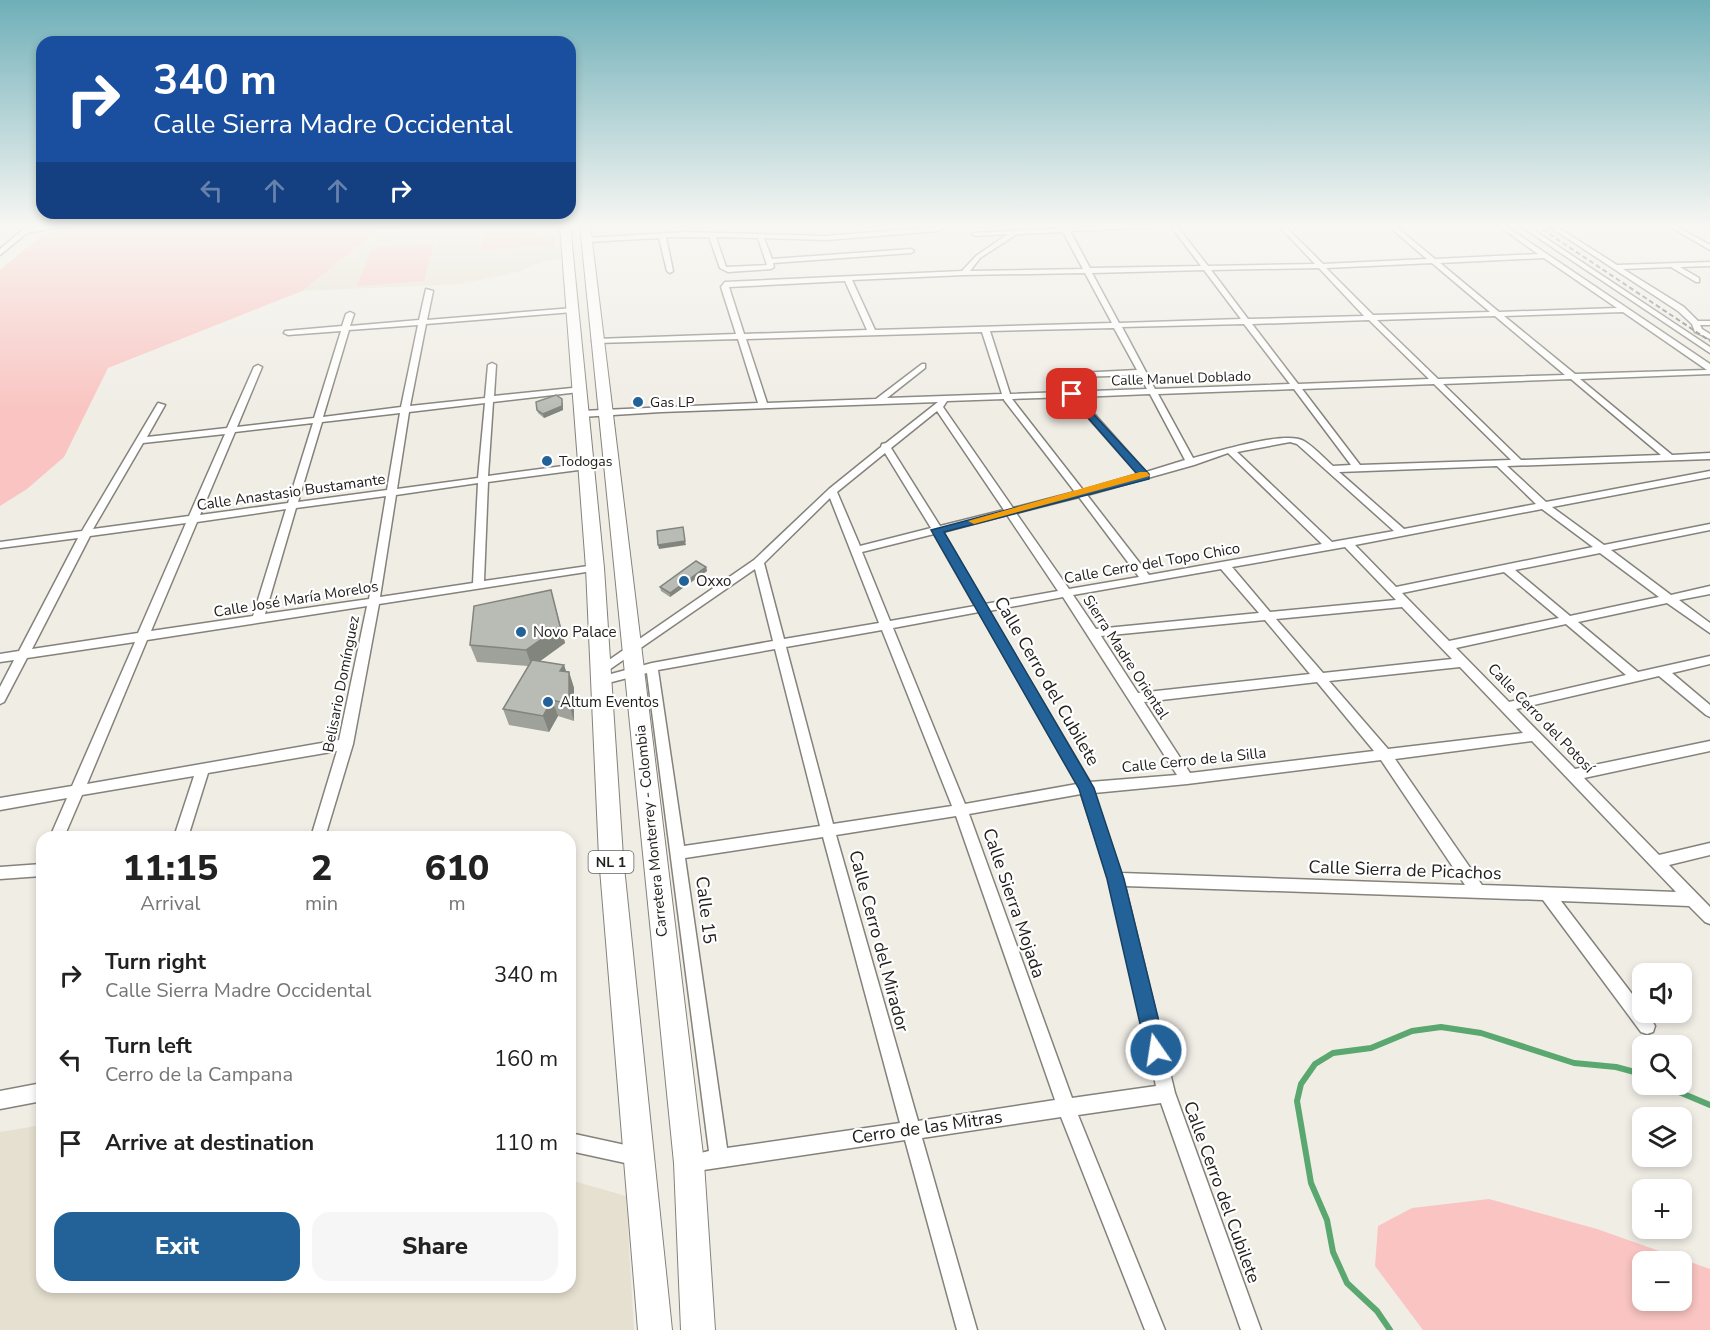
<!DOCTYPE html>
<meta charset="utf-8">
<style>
body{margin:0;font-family:"Nunito Sans",sans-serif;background:#f6f6f6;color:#222;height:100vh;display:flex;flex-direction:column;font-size:22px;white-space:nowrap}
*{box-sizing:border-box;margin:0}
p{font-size:20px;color:#767676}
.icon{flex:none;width:33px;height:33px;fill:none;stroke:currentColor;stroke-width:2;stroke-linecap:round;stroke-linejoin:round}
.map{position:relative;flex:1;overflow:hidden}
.side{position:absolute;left:36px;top:831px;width:540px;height:462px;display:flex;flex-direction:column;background:#fff;border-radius:18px;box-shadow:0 3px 9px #0003}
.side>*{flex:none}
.banner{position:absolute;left:36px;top:36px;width:540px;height:183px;border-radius:18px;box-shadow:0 3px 9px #0003;background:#1a4fa0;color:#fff;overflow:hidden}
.tools{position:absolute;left:1632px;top:963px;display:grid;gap:12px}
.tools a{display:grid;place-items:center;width:60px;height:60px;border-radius:12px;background:#fff;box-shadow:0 3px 9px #0003;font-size:30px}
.pin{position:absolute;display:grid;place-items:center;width:51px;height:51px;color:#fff;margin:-26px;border-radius:12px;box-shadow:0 3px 9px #0006}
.me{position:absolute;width:66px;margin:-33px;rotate:347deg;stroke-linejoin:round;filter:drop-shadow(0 0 4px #0008)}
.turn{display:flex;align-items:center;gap:21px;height:126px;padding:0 18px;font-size:27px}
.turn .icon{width:78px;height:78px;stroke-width:2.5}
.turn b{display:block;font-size:42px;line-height:51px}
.lanes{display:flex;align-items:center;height:57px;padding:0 18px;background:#0003;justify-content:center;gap:30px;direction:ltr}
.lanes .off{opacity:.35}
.eta{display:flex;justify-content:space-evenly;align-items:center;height:102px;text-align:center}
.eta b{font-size:36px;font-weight:800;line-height:42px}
.primary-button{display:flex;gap:12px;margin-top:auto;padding:12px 18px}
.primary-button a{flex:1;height:69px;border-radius:18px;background:#236298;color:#fff;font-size:24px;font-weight:800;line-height:69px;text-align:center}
.primary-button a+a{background:#f6f6f6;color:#222}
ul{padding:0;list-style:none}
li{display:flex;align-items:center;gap:18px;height:84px;padding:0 18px}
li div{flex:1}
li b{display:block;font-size:22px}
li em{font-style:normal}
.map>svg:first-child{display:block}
.built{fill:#e6e0d1}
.green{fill:#f9c4c1;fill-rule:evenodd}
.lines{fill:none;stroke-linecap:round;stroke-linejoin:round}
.stream{stroke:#5aa770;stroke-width:6}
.street-casing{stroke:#85827b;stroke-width:3}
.primary-casing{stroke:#85827b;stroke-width:2}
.street{fill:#fff;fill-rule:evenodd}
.primary{fill:#fff;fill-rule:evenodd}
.rail{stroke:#76746f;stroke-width:2;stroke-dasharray:5 3;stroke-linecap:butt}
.wall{fill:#9fa29b}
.shaded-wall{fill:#82847e}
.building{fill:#b9bcb4;stroke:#82847e;stroke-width:1.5}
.route{fill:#236298;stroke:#174063;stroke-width:1.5}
.slow{fill:#f59e0b}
.poi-dot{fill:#236298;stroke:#fff;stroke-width:2}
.labels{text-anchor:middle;stroke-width:4.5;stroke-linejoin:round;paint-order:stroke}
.far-street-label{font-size:14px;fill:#22211e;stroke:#fff}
.far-poi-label{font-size:14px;fill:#22211e;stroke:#fff;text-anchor:start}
.shield{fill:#fff;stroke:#646462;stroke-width:1.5}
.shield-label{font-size:14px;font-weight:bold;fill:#22211e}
.street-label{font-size:15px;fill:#22211e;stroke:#fff}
.poi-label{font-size:15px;fill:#22211e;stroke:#fff;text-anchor:start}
.near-street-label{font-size:18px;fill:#22211e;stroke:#fff}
</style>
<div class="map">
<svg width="1710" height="1330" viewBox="0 0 1710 1330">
<rect width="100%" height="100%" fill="#f0ede5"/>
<!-- built -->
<path class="built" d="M 443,225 L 560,225 L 561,260 L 544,261 L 518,272 L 460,284 L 302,291 L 380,229 Z
M 42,1125 L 42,1287 L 570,1287 L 570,1180 L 626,1196 L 634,1330 L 0,1330 L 0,1132 Z"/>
<!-- green -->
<path class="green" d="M 74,225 L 443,225 L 380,229 L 302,291 L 108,368 L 64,457 L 27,489 L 0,506 L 0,270 L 40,237 Z
M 522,232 L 546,238 L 555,237 L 554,245 L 481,250 L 485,234 Z
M 434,243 L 424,281 L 357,286 L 372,247 Z
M 1489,1199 L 1597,1229 L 1710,1269 L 1710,1330 L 1423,1330 L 1375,1266 L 1378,1226 L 1412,1208 ZM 1642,1262 L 1682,1262 L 1682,1300 L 1642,1300 Z"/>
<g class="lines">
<!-- stream -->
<path class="stream" d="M 1660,1084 L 1710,1105
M 1390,1330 L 1377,1311 L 1347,1283 L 1333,1252 L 1327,1220 L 1311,1183 L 1297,1101 L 1301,1084 L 1315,1064 L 1333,1053 L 1371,1048 L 1412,1031 L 1441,1027 L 1481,1033 L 1574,1063 L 1616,1067 L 1642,1074"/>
<!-- street casing -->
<g class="street-casing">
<path id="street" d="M 57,225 L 73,225 L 27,233 L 0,255 L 0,249 L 27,226 L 31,226 L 31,228 Z
M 939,225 L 945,225 L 939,231 L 826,240 L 764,238 L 772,259 L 911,249 L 914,251 L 911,253 L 773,263 L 774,267 L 771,269 L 728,272 L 720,268 L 709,237 L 666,237 L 673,271 L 670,273 L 667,271 L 659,238 L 587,242 L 584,240 L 587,238 L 685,232 L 826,236 L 937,227 ZM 716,237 L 758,238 L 767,265 L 726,267 Z
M 1129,225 L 1168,225 L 1165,227 L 1070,231 L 1090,268 L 1201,266 L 1170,225 L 1176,225 L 1208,266 L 1315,264 L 1278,225 L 1284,225 L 1323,264 L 1427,259 L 1387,225 L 1394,225 L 1435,259 L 1538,254 L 1497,225 L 1504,225 L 1710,364 L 1710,374 L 1580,379 L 1672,455 L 1710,453 L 1710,459 L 1507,466 L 1546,502 L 1710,471 L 1710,477 L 1552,507 L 1604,545 L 1710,524 L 1710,530 L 1611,550 L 1671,595 L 1710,586 L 1710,594 L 1679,600 L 1710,623 L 1710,633 L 1667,603 L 1578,622 L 1638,672 L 1710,656 L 1710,664 L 1672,673 L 1710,705 L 1710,717 L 1706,715 L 1659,676 L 1516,709 L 1575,769 L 1710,741 L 1710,751 L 1584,778 L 1659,855 L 1710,843 L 1710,855 L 1669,865 L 1710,907 L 1710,924 L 1705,922 L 1689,906 L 1561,901 L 1642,1007 L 1642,1012 L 1647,1012 L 1655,1026 L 1653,1032 L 1647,1034 L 1641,1032 L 1543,900 L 1125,886 L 1175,1093 L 1261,1330 L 1241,1330 L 1161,1103 L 1078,1115 L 1165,1330 L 1145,1330 L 1061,1117 L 922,1138 L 977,1330 L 957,1330 L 905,1140 L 690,1172 L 684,1169 L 681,1163 L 684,1157 L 709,1151 L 647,673 L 600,685 L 594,681 L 596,678 L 652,663 L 773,641 L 755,569 L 603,674 L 595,674 L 593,671 L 754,560 L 829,489 L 881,447 L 882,444 L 886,443 L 938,402 L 661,412 L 581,417 L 577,414 L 581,411 L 758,403 L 738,339 L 596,343 L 592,341 L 596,339 L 736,334 L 721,287 L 725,282 L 962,271 L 976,256 L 1008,234 L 975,236 L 972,234 L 973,233 ZM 1063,232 L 1083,269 L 970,271 L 980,258 L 1017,234 ZM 1544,258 L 1617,308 L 1499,312 L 1440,263 ZM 1432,263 L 1490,312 L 1373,315 L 1326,268 ZM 1319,268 L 1364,316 L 1248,319 L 1211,270 ZM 1204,270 L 1241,319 L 1119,323 L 1092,273 ZM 1085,273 L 1112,323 L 875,330 L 852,280 L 964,275 ZM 845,281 L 867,330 L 744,334 L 729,287 ZM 1623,312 L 1707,370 L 1575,374 L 1504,316 ZM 1495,316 L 1565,375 L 1438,379 L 1377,320 ZM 1369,320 L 1429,379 L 1298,384 L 1252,324 ZM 1244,324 L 1290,384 L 1155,389 L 1122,327 ZM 1114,328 L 1137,370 L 1078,373 L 1074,375 L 1078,377 L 1139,375 L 1147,389 L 1010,394 L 990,331 ZM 982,332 L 1002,394 L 887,398 L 925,368 L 925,364 L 922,364 L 876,399 L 767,403 L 746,339 ZM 1571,379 L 1661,455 L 1521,460 L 1443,384 ZM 1434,384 L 1511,460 L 1360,465 L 1302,389 ZM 1294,389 L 1351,465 L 1333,466 C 1324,458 1314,447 1304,441 C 1286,430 1215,452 1193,458 L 1158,394 ZM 1150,394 L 1185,460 L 1146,472 L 1079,397 ZM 1070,397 L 1138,474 L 1083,490 L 1012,399 ZM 1004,399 L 1004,400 L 1075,492 L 1013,508 L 943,407 L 947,401 ZM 937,411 L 1004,510 L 940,526 L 891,448 ZM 1290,442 L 1297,444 L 1394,531 L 1332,542 L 1237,452 ZM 885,453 L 931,528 L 860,546 L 837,492 ZM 1228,453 L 1322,544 L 1149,575 L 1087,495 L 1194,465 ZM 1497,466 L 1536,504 L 1404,529 L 1339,472 ZM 1079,497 L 1139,577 L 1069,589 L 1016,513 ZM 830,498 L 879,623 L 784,639 L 764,563 ZM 1542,509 L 1593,547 L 1396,587 L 1355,545 ZM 1007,515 L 1058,591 L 985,604 L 943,532 ZM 934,534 L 975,606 L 890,621 L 862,552 ZM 1345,547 L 1396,600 L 1270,612 L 1232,567 ZM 1600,553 L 1659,597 L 1570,616 L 1515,570 ZM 1221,569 L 1259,613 L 1096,629 L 1073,595 ZM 1504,572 L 1559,618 L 1449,641 L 1402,593 ZM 1063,597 L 1177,775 L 1090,782 L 989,611 ZM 1402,607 L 1452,659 L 1323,673 L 1276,619 ZM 979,612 L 1077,784 L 965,804 L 893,628 ZM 1265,620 L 1310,674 L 1138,693 L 1101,636 ZM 1566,624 L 1626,675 L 1509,702 L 1456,648 ZM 882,630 L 952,806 L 833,824 L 786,647 ZM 775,649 L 820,826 L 684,846 L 658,670 ZM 1460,667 L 1523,733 L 1388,749 L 1329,681 ZM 1317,682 L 1374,751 L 1190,773 L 1144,702 ZM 1532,741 L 1676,892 L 1482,885 L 1395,759 ZM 1381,760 L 1465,885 L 1121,873 L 1094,793 L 1187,784 ZM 1081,794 L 1109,879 L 1156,1086 L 1072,1098 L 969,814 ZM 956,816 L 1055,1100 L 918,1121 L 836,835 ZM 823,837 L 900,1123 L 727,1148 L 685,858 Z
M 1519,225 L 1526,225 L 1710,347 L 1710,353 Z
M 1547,225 L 1554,225 L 1617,265 L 1710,262 L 1710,266 L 1680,267 L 1699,278 L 1699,282 L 1696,282 L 1671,267 L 1623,269 L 1684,307 L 1698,321 L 1710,321 L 1710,325 L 1700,325 L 1702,329 L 1710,334 L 1710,339 L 1695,332 L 1692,324 L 1678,311 Z
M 1667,225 L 1674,225 L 1710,245 L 1710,250 Z
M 426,289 L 433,291 L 427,320 L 573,308 L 577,310 L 573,312 L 426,324 L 410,406 L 485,398 L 488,365 L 492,363 L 496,365 L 494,396 L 582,387 L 582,391 L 579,392 L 493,402 L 488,476 L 586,463 L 591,466 L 586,469 L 488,482 L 484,581 L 595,565 L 599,566 L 600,568 L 599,570 L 379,604 L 353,744 L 325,837 L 311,837 L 337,751 L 208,773 L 188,837 L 174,837 L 194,776 L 82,795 L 64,837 L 50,837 L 67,798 L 0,810 L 0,798 L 72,786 L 135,642 L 27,658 L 4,702 L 0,704 L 0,687 L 14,660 L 0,662 L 0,654 L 19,651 L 78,538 L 0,548 L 0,542 L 82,531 L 158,403 L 165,405 L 147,437 L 227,428 L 254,367 L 258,365 L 262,367 L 237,427 L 314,418 L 341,331 L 288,335 L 284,333 L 285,331 L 342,326 L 346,314 L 350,312 L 354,314 L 350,326 L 419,320 ZM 418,325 L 401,407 L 323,417 L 349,330 ZM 485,403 L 478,478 L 397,489 L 409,412 ZM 400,413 L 387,490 L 298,502 L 322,422 ZM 313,423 L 288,503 L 200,515 L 235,432 ZM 225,434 L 189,516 L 93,529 L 143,443 ZM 478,483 L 473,583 L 380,597 L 396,495 ZM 386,496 L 369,599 L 265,614 L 296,508 ZM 286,509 L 253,616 L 151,631 L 197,522 ZM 186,523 L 138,633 L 32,649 L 90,536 ZM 367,606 L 339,740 L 87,784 L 147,640 Z
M 42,864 L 42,876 L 0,879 L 0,867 Z
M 42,1083 L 42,1101 L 0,1109 L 0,1091 Z
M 570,1133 L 639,1148 L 645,1151 L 648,1157 L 645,1163 L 639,1166 L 570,1151 Z"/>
</g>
<!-- primary casing -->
<g class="primary-casing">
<path id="primary" d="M 560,225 L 570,225 L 604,568 L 623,857 L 672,1330 L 638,1330 L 599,857 L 586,568 Z
M 580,225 L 590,225 L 704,1163 L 715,1330 L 681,1330 L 674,1163 Z"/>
</g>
<!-- street -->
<use href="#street" class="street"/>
<!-- primary -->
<use href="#primary" class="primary"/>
<!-- rail -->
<path class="rail" d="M 1536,225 L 1710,341"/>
</g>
<!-- wall -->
<path class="wall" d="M 563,403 L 563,410 L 544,418 L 538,413 L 537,410 Z
M 706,567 L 707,571 L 670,597 L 661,591 L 660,587 Z
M 551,590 L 565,643 L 540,661 L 564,665 L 566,671 L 569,672 L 574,688 L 574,721 L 558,716 L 549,732 L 509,725 L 503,709 L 528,666 L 477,662 L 470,645 Z"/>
<!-- shaded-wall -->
<path class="shaded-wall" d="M 562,399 L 563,410 L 544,418 L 543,414 Z
M 685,541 L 686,545 L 659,549 L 658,545 Z
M 706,567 L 707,571 L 670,597 L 670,593 Z
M 551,590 L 565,643 L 532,667 L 526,650 Z
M 564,665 L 569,681 L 569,672 L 574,688 L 574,721 L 569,704 L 560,671 Z
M 552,700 L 558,716 L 549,732 L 543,716 Z"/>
<!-- building -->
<path class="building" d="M 556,395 L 562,399 L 562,406 L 543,414 L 537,410 L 536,402 Z
M 683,527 L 685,541 L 658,545 L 657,531 Z
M 696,561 L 706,567 L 670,593 L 660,587 Z
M 551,590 L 560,626 L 526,650 L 470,645 L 474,606 Z
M 532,660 L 564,665 L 560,671 L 569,672 L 569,704 L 552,700 L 543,716 L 503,709 Z"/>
<!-- sky -->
<linearGradient id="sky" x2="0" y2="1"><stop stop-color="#6fafb8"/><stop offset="0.55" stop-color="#f8f7f3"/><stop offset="1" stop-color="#f8f7f3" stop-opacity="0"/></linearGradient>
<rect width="1710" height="411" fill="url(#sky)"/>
<!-- route -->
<path class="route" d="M 1072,391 L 1149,474 L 1149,479 L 944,532 L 1094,788 L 1124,879 L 1166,1050 L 1163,1057 L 1156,1060 L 1149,1057 L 1146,1050 L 1107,879 L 1079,789 L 931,530 L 1138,475 L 1069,396 L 1069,392 Z"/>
<!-- slow -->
<path class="slow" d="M 1140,472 L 1147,472 L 1150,476 L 974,524 L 968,521 Z"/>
<!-- markers -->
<g class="poi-dot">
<circle cx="638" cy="402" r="6"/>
<circle cx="547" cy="461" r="6"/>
<circle cx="684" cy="581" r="6"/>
<circle cx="521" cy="632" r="6"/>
<circle cx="548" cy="702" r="6"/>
</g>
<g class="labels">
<!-- far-street labels -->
<g class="far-street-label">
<text transform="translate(1181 378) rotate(-2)" y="5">Calle Manuel Doblado</text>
</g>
<!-- far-poi labels -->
<g class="far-poi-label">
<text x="650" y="407">Gas LP</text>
<text x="559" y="466">Todogas</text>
</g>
<!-- shield labels -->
<rect class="shield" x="588.5" y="851" width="45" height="22" rx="4.5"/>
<g class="shield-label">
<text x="611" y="867">NL 1</text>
</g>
<!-- street labels -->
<g class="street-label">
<text transform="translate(291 492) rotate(-8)" y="5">Calle Anastasio Bustamante</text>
<text transform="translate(1152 563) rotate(-10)" y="5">Calle Cerro del Topo Chico</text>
<text transform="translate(296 599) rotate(-9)" y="5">Calle José María Morelos</text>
<text transform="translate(1126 657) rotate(57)" y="5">Sierra Madre Oriental</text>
<text transform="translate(341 684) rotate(-79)" y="5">Belisario Domínguez</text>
<text transform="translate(1541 718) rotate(46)" y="5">Calle Cerro del Potosí</text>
<text transform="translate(1194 760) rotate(-6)" y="5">Calle Cerro de la Silla</text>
<text transform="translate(651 831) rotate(-96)" y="5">Carretera Monterrey - Colombia</text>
</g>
<!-- poi labels -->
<g class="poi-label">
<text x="696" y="586">Oxxo</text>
<text x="533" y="637">Novo Palace</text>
<text x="560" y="707">Altum Eventos</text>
</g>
<!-- near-street labels -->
<g class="near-street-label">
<text transform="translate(1047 681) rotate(60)" y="6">Calle Cerro del Cubilete</text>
<text transform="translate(1405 870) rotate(2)" y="6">Calle Sierra de Picachos</text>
<text transform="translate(1014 903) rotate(71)" y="6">Calle Sierra Mojada</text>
<text transform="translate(706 910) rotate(83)" y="6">Calle 15</text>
<text transform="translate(879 941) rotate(75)" y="6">Calle Cerro del Mirador</text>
<text transform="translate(927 1127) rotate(-8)" y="6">Cerro de las Mitras</text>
<text transform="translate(1222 1192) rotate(70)" y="6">Calle Cerro del Cubilete</text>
</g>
</g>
</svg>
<div class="tools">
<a><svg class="icon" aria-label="sound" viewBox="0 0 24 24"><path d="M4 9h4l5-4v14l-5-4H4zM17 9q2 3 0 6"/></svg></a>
<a><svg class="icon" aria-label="search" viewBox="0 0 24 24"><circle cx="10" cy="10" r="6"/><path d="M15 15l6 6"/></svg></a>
<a><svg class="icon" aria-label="layers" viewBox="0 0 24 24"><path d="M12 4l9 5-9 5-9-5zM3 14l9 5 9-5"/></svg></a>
<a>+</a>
<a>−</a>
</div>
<div class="pin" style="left:1072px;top:394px;background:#d93025"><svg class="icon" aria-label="arrive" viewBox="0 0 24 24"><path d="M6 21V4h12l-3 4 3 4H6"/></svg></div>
<svg class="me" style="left:1156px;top:1050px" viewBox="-20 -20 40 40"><circle r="17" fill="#236298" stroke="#fff" stroke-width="3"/><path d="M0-11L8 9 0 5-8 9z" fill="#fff"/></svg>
<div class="banner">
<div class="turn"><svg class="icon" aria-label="right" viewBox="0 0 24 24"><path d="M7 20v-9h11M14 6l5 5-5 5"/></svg><div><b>340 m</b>Calle Sierra Madre Occidental</div></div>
<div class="lanes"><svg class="icon off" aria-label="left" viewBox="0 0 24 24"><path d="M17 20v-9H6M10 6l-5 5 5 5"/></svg><svg class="icon off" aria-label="ahead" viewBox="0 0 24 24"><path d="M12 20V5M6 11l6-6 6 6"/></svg><svg class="icon off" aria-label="ahead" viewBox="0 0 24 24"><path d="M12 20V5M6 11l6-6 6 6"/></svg><svg class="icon" aria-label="right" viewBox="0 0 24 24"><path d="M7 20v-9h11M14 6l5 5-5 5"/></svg></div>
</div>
<section class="side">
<div class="eta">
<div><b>11:15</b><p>Arrival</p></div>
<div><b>2</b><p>min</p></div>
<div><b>610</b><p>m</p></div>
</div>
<ul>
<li><svg class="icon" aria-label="right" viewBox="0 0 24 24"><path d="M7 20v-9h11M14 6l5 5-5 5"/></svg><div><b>Turn right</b><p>Calle Sierra Madre Occidental</p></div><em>340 m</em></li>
<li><svg class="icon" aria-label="left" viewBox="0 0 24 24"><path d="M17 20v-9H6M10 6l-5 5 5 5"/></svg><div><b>Turn left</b><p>Cerro de la Campana</p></div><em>160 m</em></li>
<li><svg class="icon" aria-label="arrive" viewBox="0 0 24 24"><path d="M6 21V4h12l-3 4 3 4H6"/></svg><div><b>Arrive at destination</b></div><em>110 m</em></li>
</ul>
<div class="primary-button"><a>Exit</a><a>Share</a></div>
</section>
</div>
